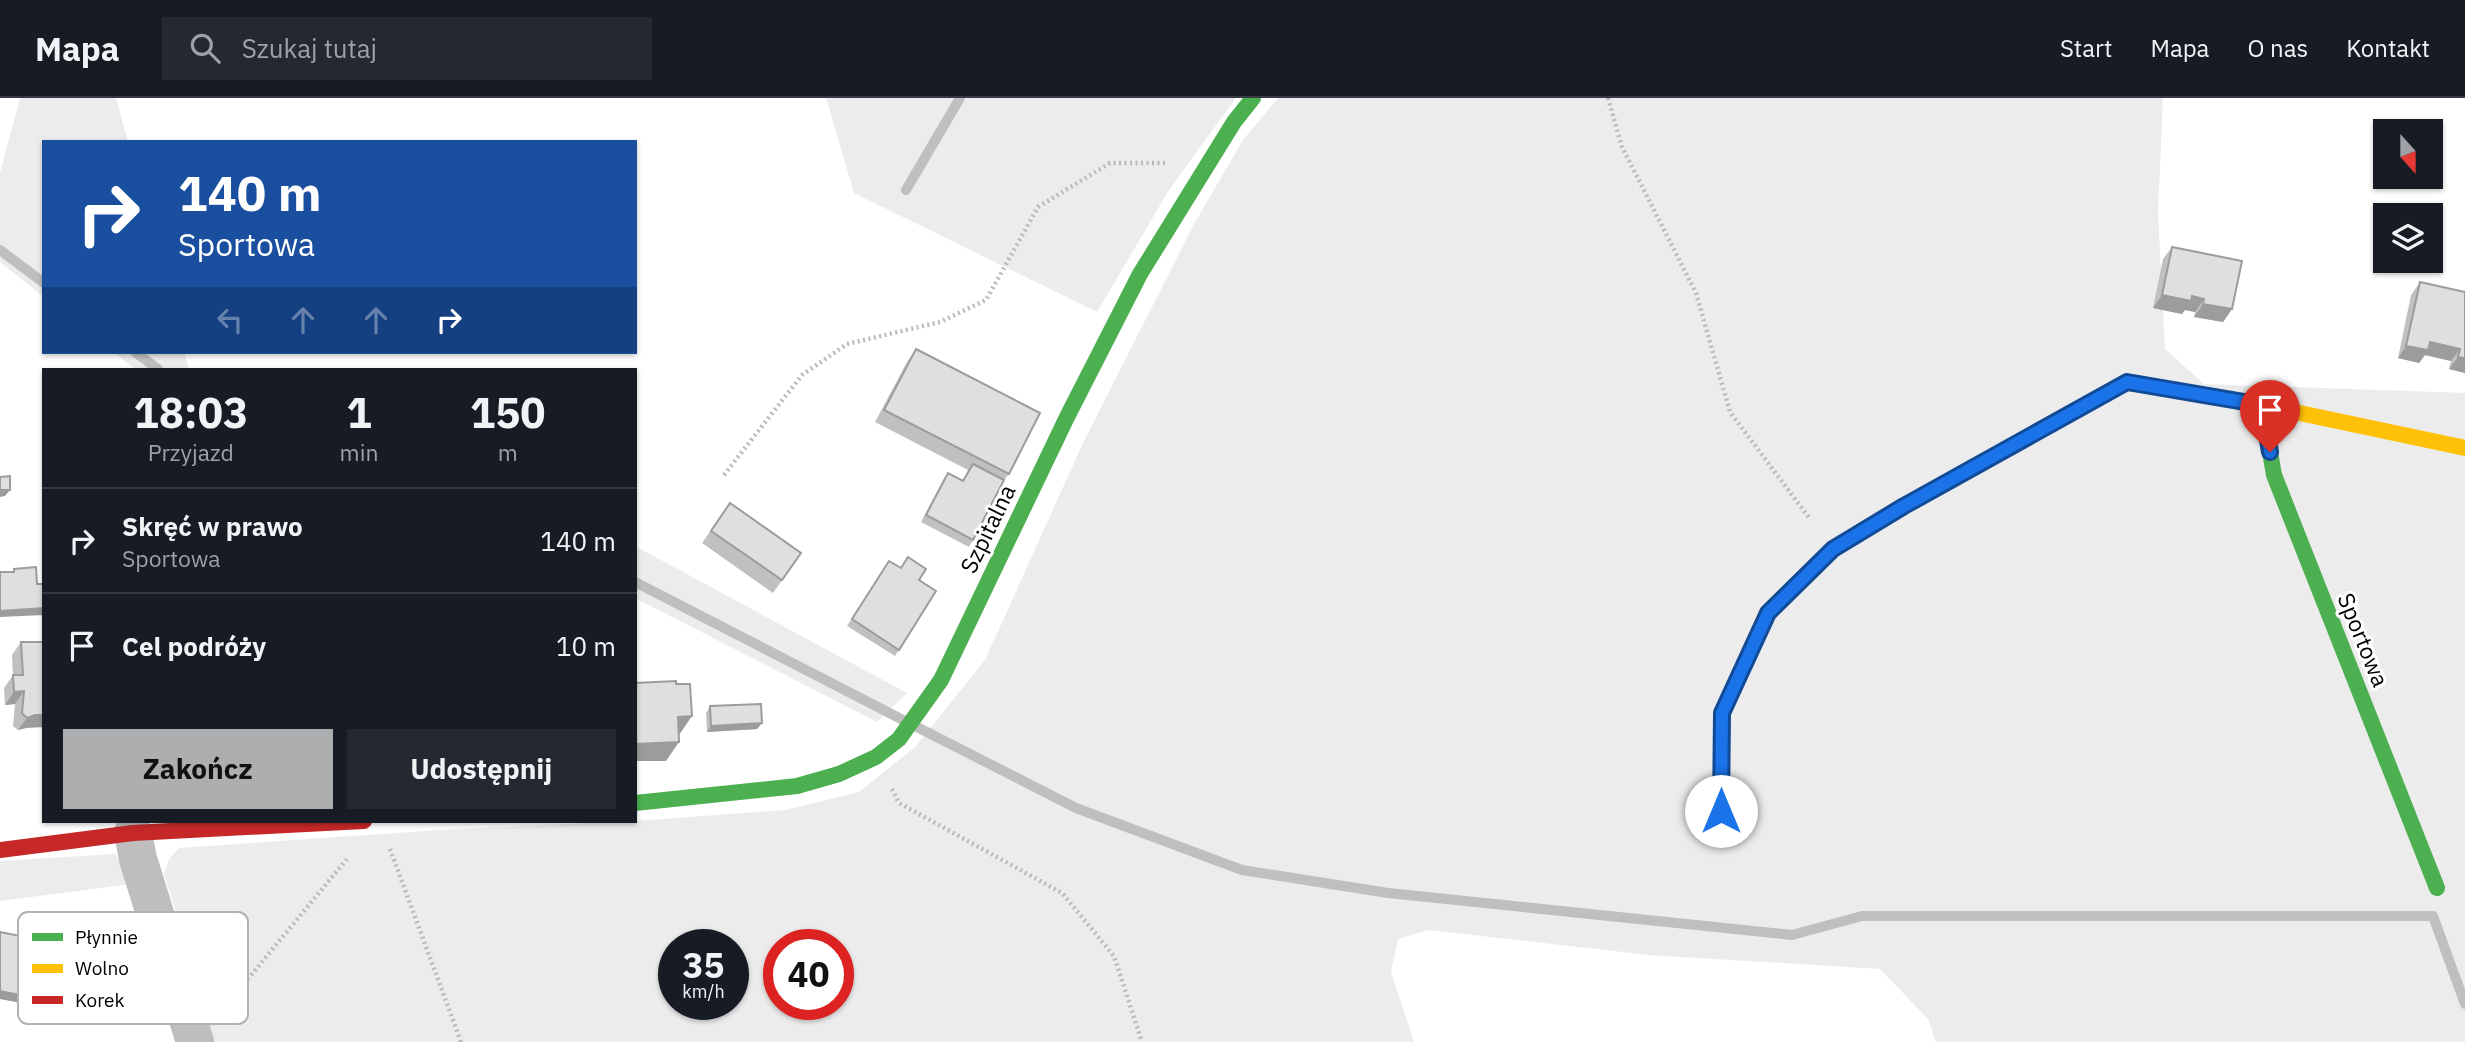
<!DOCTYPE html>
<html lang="pl">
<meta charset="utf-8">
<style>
body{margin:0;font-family:"IBM Plex Sans",sans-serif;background:#242831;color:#f1f3f6;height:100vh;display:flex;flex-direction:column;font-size:26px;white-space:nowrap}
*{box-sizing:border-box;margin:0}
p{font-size:23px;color:#9ea1a6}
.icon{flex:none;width:38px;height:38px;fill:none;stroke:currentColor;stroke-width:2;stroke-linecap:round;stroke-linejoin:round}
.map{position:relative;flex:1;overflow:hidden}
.sheet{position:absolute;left:42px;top:270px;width:595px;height:455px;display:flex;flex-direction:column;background:#171b24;border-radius:0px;box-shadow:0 2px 5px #0004}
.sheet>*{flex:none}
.hud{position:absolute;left:42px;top:42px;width:595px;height:214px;border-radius:0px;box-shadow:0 2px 5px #0004;background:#1a4fa0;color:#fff;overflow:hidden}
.needle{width:46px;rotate:159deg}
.tools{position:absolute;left:2373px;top:21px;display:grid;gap:14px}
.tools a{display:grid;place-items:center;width:70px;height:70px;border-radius:0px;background:#171b24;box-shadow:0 2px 5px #0004;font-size:35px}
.speed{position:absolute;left:658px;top:831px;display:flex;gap:14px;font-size:35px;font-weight:700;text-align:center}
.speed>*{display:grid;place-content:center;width:91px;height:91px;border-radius:50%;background:#171b24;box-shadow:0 2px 5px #0004;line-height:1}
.speed small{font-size:18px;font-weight:400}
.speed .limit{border:10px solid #d22;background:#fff;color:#111}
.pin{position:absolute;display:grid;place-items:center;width:60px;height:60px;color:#fff;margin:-72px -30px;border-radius:50% 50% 50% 0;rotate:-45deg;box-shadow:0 0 7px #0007}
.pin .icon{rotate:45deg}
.me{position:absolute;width:77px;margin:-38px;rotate:0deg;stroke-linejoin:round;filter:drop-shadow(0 0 5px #0008)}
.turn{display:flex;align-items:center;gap:24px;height:147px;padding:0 21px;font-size:32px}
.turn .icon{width:91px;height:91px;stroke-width:2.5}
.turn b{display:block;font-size:49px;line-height:60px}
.lanes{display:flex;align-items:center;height:66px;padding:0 21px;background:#0003;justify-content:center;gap:35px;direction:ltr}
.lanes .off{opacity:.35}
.eta{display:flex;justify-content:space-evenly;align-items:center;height:119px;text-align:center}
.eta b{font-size:42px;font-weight:800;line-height:49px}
.cta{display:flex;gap:14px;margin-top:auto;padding:14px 21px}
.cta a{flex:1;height:80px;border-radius:0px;background:#adaeaf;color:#111;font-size:28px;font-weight:800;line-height:80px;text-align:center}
.cta a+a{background:#242831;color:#f1f3f6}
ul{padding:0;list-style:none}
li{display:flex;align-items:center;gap:21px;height:105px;padding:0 21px;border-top:2px solid #363941}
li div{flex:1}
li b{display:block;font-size:26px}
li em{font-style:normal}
header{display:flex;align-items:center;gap:42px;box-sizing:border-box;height:98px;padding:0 35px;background:#171b24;border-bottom:2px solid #363941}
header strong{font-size:33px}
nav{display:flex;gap:38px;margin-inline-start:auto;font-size:24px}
.search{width:490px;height:63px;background:#242831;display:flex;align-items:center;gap:18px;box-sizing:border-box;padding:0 24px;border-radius:0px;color:#9ea1a6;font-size:26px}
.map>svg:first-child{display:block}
.green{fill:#ececec;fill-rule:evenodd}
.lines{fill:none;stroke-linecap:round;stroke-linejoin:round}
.stream{stroke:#bfbfbf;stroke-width:10}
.path{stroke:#b9b9b9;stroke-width:4.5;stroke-dasharray:2 3.5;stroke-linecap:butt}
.street{stroke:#bebebe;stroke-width:38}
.fast{stroke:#4caf50;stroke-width:16}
.slow{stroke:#ffc107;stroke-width:16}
.jam{stroke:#c62828;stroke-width:16}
.wall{fill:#c0c0c0}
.shaded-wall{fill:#9c9c9c}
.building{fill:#dfdfdf;stroke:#9c9c9c;stroke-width:2}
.route-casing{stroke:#114b97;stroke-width:18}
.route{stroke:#1a73e8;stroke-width:12}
.labels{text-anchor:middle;stroke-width:6;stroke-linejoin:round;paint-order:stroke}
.street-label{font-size:23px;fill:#000;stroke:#fff}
.key{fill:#fff;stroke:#b2b2b2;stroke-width:2}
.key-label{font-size:19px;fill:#000}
</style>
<header>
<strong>Mapa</strong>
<div class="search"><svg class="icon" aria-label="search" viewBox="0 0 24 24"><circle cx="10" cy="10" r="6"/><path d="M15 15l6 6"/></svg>Szukaj tutaj</div>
<nav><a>Start</a><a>Mapa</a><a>O nas</a><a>Kontakt</a></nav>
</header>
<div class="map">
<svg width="2465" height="944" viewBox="0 0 2465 944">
<rect width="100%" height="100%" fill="#fff"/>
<!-- green -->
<path class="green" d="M 20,0 L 116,0 L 128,44 L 44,44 L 44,199 L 0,164 L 0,75 Z
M 826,0 L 1236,0 L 1169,92 L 1097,214 L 854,95 Z
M 1278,0 L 2163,0 L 2158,114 L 2165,251 L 2204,286 L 2465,295 L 2465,944 L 1936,944 L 1928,921 L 1880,871 L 1649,857 L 1428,832 L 1398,841 L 1391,874 L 1414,944 L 210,944 L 181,830 L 164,776 L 169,761 L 179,750 L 455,731 L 635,723 L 785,712 L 859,694 L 915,649 L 985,562 L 1083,345 L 1194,126 L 1243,42 ZM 674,847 L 733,847 L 733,906 L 674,906 ZM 779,847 L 838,847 L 838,906 L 779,906 Z
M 113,254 L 184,254 L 189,271 L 135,271 Z
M 635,448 L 907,595 L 877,624 L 635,500 Z
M 115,756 L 122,765 L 131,786 L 0,803 L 0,763 Z"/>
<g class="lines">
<!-- stream -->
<path class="stream" d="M 906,92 L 960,0
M 0,152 L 44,185
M 135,254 L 158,271
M 635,484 L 903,622
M 917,629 L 1076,710 L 1242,772 L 1388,795 L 1792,837 L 1862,818 L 2433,818 L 2465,906"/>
<!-- path -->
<path class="path" d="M 1608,0 L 1622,49 L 1696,195 L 1730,314 L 1810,421
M 724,377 L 802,277 L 847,246 L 940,224 L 986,202 L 1038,109 L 1110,65 L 1165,65
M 892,691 L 899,705 L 1062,795 L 1114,858 L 1142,944
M 390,751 L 461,944
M 223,911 L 347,761"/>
<!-- street -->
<path class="street" d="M 133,735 L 138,761 L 195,944"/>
<!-- fast -->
<path class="fast" d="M 2262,307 L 2274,377 L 2437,790
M 1785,497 L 1833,451 L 1904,408 L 2127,284 L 2149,288
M 635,705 L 797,688 L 839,676 L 876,659 L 899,641 L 941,582 L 1067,319 L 1140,176 L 1234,24 L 1253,0"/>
<!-- slow -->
<path class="slow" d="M 2149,288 L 2262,307 L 2465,350
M 1721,713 L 1722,615 L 1767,515 L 1785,497"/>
<!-- jam -->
<path class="jam" d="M 0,752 L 133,735 L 364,723"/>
</g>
<!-- wall -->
<path class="wall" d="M 2172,149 L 2232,211 L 2223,224 L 2194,219 L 2195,214 L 2185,212 L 2182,216 L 2153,210 L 2163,161 Z
M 2420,184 L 2465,194 L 2465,275 L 2449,271 L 2451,263 L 2425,257 L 2419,265 L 2398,260 L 2411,197 Z
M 916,251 L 1009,376 L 1004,382 L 973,442 L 969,449 L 921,424 L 943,382 L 948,375 L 963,383 L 968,372 L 875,324 L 907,264 Z
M 730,405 L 801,455 L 773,495 L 702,445 Z
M 889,463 L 919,482 L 899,552 L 895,558 L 847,528 Z
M 21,544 L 44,544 L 26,630 L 18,632 L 13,628 L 15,606 L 5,607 L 4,590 L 13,577 L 12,557 Z
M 710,608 L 762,625 L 757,631 L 707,634 L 706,615 Z"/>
<!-- shaded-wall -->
<path class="shaded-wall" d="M 2162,197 L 2192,198 L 2204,201 L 2195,214 L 2185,212 L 2182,216 L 2153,210 Z
M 2203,206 L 2232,211 L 2223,224 L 2194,219 Z
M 2430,244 L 2460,251 L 2451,263 L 2425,257 L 2419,265 L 2398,260 L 2406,248 Z
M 2458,259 L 2465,260 L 2465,275 L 2449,271 Z
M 0,392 L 10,392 L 5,398 L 0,399 Z
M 44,510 L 44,517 L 0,519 L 0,513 Z
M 24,593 L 15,606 L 5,607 L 14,594 Z
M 35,617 L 44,617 L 44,629 L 26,630 L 18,632 L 27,620 Z
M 692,618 L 679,637 L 678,619 Z
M 762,625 L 757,631 L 707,634 L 711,628 Z
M 679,644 L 666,663 L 635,663 L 635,646 Z
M 0,893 L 138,921 L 134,927 L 0,901 Z"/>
<!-- building -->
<path class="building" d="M 2172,149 L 2242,163 L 2232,211 L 2203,206 L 2204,201 L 2192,198 L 2191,203 L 2162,197 Z
M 2420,184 L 2465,194 L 2465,260 L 2458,259 L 2460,251 L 2430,244 L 2428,252 L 2406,248 Z
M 916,251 L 1040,315 L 1009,376 L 884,312 Z
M 973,366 L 1004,382 L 973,442 L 926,417 L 948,375 L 963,383 Z
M 10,378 L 10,392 L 0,392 L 0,379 Z
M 730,405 L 801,455 L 782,482 L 711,433 Z
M 908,459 L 926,471 L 919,482 L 936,493 L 899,552 L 852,521 L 889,463 L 901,470 Z
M 36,469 L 37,486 L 44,486 L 44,510 L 0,513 L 0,474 L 14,474 L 14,471 Z
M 21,544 L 44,544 L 44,617 L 35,617 L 27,620 L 22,615 L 24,593 L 14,594 L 13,577 L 23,577 Z
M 676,583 L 676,586 L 690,586 L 692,618 L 678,619 L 679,644 L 635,646 L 635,585 Z
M 761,606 L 762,625 L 711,628 L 710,608 Z
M 0,834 L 150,864 L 138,921 L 0,893 Z"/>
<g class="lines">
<!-- route casing -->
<g class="route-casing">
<path id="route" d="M 1721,713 L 1722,615 L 1768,515 L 1833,451 L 1904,408 L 2127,284 L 2262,307 L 2270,354"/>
</g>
<!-- route -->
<use href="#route" class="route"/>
</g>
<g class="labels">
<!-- street labels -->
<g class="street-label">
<text transform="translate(988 431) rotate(-64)" y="8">Szpitalna</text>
<text transform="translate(2363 542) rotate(68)" y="8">Sportowa</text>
</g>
</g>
<!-- legend -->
<rect x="18" y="814" width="230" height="112" rx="10" class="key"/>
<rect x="32" y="835" width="31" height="8" fill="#4caf50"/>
<rect x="32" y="866" width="31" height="9" fill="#ffc107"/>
<rect x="32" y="898" width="31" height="8" fill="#c62828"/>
<g class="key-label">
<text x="75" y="846">Płynnie</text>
<text x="75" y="877">Wolno</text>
<text x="75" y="909">Korek</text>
</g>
</svg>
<div class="tools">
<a><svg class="needle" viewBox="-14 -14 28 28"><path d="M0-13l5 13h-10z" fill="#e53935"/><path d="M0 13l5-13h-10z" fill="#9ea1a6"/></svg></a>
<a><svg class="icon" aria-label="layers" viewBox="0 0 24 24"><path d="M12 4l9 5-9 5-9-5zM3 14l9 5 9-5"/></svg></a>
</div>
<div class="speed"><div>35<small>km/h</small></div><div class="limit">40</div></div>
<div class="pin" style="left:2270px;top:354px;background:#d93025"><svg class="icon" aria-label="arrive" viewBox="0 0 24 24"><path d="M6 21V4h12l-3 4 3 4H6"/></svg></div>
<svg class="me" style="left:1721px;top:713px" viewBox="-20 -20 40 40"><circle r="19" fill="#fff"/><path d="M0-13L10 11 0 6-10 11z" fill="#1a73e8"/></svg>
<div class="hud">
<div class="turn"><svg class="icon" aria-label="right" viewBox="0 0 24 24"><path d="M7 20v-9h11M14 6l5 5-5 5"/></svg><div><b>140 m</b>Sportowa</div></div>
<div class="lanes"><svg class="icon off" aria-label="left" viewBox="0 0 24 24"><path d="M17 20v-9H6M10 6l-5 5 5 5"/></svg><svg class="icon off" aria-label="ahead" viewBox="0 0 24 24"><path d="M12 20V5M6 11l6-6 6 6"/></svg><svg class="icon off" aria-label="ahead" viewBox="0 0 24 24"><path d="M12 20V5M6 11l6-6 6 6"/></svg><svg class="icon" aria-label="right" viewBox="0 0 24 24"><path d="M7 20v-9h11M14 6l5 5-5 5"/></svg></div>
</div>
<section class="sheet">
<div class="eta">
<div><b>18:03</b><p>Przyjazd</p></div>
<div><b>1</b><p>min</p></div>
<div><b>150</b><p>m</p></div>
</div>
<ul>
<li><svg class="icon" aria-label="right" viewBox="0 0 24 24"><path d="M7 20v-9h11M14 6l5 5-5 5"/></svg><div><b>Skręć w prawo</b><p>Sportowa</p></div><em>140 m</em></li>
<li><svg class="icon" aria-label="arrive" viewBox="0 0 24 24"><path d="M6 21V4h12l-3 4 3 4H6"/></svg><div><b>Cel podróży</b></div><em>10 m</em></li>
</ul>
<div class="cta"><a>Zakończ</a><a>Udostępnij</a></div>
</section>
</div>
